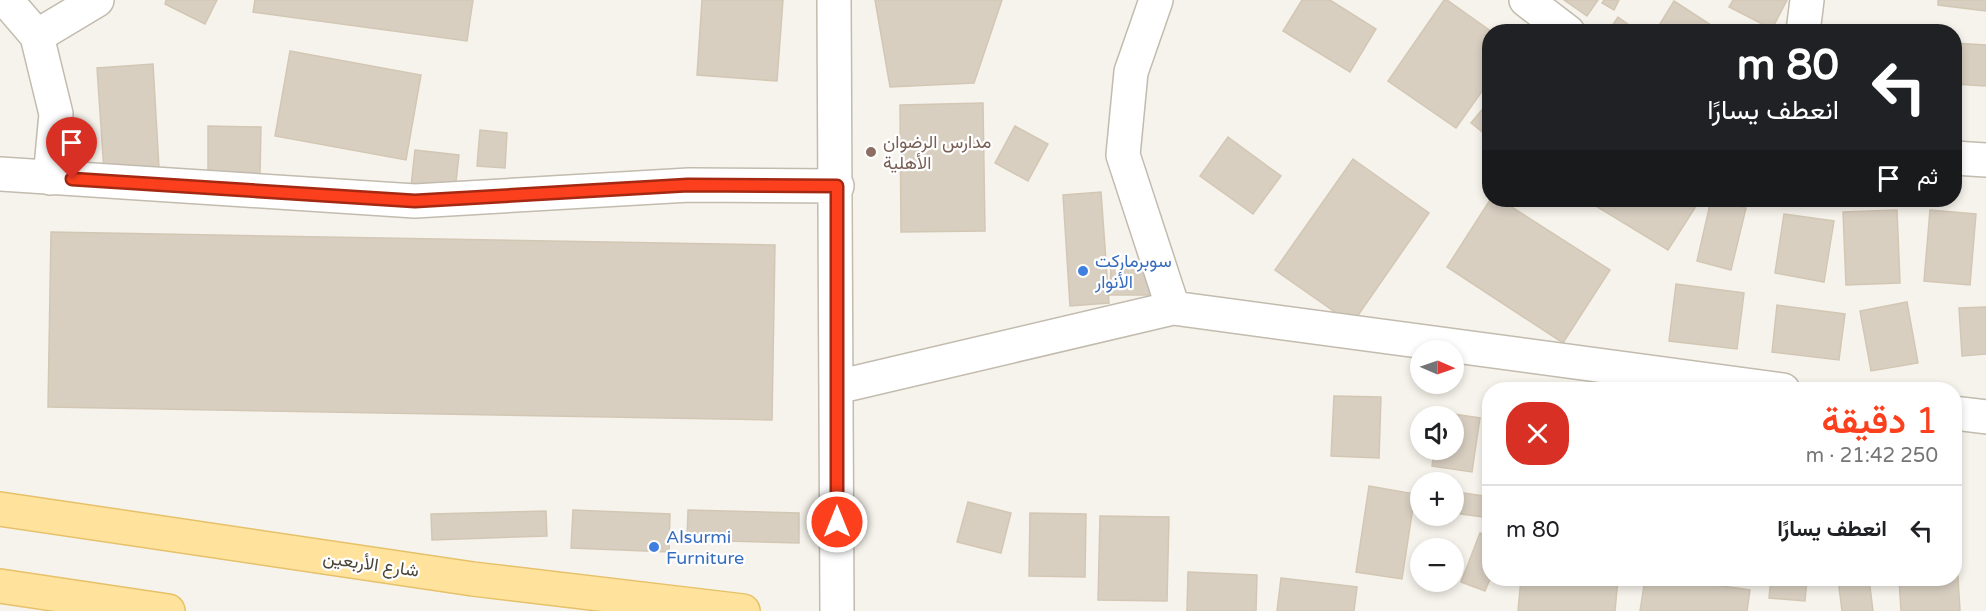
<!DOCTYPE html>
<html lang="ar">
<meta charset="utf-8">
<style>
body{margin:0;font-family:"Varela Round",Vazirmatn,sans-serif;background:#f6f6f6;color:#202124;direction:rtl;height:100vh;display:flex;flex-direction:column;font-size:22px;white-space:nowrap}
*{box-sizing:border-box;margin:0}
p{font-size:20px;color:#757577}
.icon{flex:none;width:33px;height:33px;fill:none;stroke:currentColor;stroke-width:2;stroke-linecap:round;stroke-linejoin:round}
.map{position:relative;flex:1;overflow:hidden;direction:ltr}
.panel{position:absolute;left:1482px;top:382px;width:480px;height:204px;display:flex;flex-direction:column;background:#fff;border-radius:24px;box-shadow:0 3px 9px #0003;direction:rtl}
.panel>*{flex:none}
.banner{position:absolute;left:1482px;top:24px;width:480px;height:183px;border-radius:24px;box-shadow:0 3px 9px #0003;direction:rtl;background:#202124;color:#fff;overflow:hidden}
.needle{width:39px;rotate:92deg}
.fabs{position:absolute;left:1410px;top:340px;display:grid;gap:12px}
.fabs a{display:grid;place-items:center;width:54px;height:54px;border-radius:50%;background:#fff;box-shadow:0 3px 9px #0003;font-size:30px}
.pin{position:absolute;display:grid;place-items:center;width:51px;height:51px;color:#fff;margin:-62px -26px;border-radius:50% 50% 50% 0;rotate:-45deg;box-shadow:0 0 6px #0007}
.pin .icon{rotate:45deg}
.me{position:absolute;width:66px;margin:-33px;rotate:0deg;stroke-linejoin:round;filter:drop-shadow(0 0 4px #0008)}
.turn{display:flex;align-items:center;gap:21px;height:126px;padding:0 24px;font-size:27px}
.turn .icon{width:78px;height:78px;stroke-width:2.5}
.turn b{display:block;font-size:42px;line-height:51px}
.then{display:flex;align-items:center;height:57px;padding:0 24px;background:#0003;gap:12px;font-size:22px}
.round{display:grid;place-items:center;flex:none;width:63px;height:63px;border-radius:24px;background:#f6f6f6}
.headline{display:flex;align-items:center;justify-content:space-between;height:102px;padding:0 24px}
h1{font-size:36px;font-weight:600;line-height:45px;color:#fc3f1d}
ul{padding:0;list-style:none}
li{display:flex;align-items:center;gap:18px;height:90px;padding:0 24px;border-top:2px solid #e0e0e0}
li div{flex:1}
li b{display:block;font-size:22px}
li em{font-style:normal}
.map>svg:first-child{display:block}
.building{fill:#d8cfc1;stroke:#d3c7b4;stroke-width:1.5}
.lines{fill:none;stroke-linecap:round;stroke-linejoin:round}
.minor-casing{stroke:#c2bbae;stroke-width:36}
.major-casing{stroke:#e6c16a;stroke-width:36}
.minor{stroke:#fff;stroke-width:33}
.major{stroke:#ffe39c;stroke-width:33}
.route-casing{stroke:#a42913;stroke-width:15}
.route{stroke:#fc3f1d;stroke-width:10}
.education-dot{fill:#8d6e63;stroke:#fff;stroke-width:2}
.shop-dot{fill:#3f7fe0;stroke:#fff;stroke-width:2}
.labels{text-anchor:middle;stroke-width:4.5;stroke-linejoin:round;paint-order:stroke}
.education-label{font-size:18px;fill:#785e54;stroke:#fff;text-anchor:start}
.shop-label{font-size:18px;fill:#366cbe;stroke:#fff;text-anchor:start}
.street-label{font-size:18px;fill:#4b4439;stroke:#fff}
</style>
<div class="map">
<svg width="1986" height="611" viewBox="0 0 1986 611">
<rect width="100%" height="100%" fill="#f6f3ec"/>
<!-- building -->
<path class="building" d="M 166,0 L 217,0 L 205,24 L 165,4 Z
M 255,0 L 473,0 L 467,41 L 253,12 Z
M 702,0 L 783,0 L 777,81 L 697,75 Z
M 875,0 L 1002,0 L 974,83 L 890,87 Z
M 1302,0 L 1330,0 L 1376,29 L 1350,72 L 1283,31 Z
M 1444,0 L 1447,0 L 1492,32 L 1490,32 L 1490,80 L 1456,128 L 1388,81 Z
M 1564,0 L 1598,0 L 1587,16 Z
M 1604,0 L 1619,0 L 1614,10 L 1602,3 Z
M 1733,0 L 1787,0 L 1772,29 L 1729,7 Z
M 1938,0 L 1986,0 L 1986,11 L 1938,5 Z
M 1674,1 L 1711,25 L 1707,32 L 1655,32 Z
M 1618,17 L 1629,25 L 1625,32 L 1608,32 Z
M 1954,43 L 1986,45 L 1986,86 L 1954,84 Z
M 290,51 L 421,75 L 406,160 L 275,136 Z
M 153,64 L 159,168 L 104,171 L 97,68 Z
M 1490,100 L 1490,138 L 1471,123 Z
M 983,103 L 985,231 L 901,232 L 900,105 Z
M 208,126 L 261,127 L 260,174 L 208,173 Z
M 1015,126 L 1048,144 L 1028,181 L 995,163 Z
M 480,130 L 507,133 L 505,168 L 477,166 Z
M 1228,137 L 1281,176 L 1253,214 L 1200,176 Z
M 415,150 L 459,155 L 455,191 L 411,186 Z
M 1353,159 L 1429,213 L 1352,324 L 1275,270 Z
M 1101,192 L 1109,303 L 1070,306 L 1063,195 Z
M 1490,200 L 1501,200 L 1610,270 L 1563,343 L 1447,267 Z
M 1586,200 L 1700,200 L 1668,250 Z
M 1711,200 L 1746,208 L 1731,270 L 1697,261 Z
M 1897,210 L 1900,283 L 1846,285 L 1843,212 Z
M 1930,210 L 1976,214 L 1970,285 L 1924,281 Z
M 1784,214 L 1834,221 L 1824,282 L 1775,273 Z
M 51,232 L 775,245 L 772,420 L 48,407 Z
M 1111,262 L 1156,263 L 1155,295 L 1110,295 Z
M 1676,284 L 1744,293 L 1737,349 L 1669,341 Z
M 1907,302 L 1918,363 L 1871,371 L 1860,311 Z
M 1777,305 L 1845,314 L 1839,360 L 1772,352 Z
M 1986,307 L 1986,354 L 1962,356 L 1959,308 Z
M 1334,396 L 1381,397 L 1379,458 L 1331,456 Z
M 1440,412 L 1480,418 L 1472,472 L 1432,466 L 1434,450 L 1454,450 L 1454,417 L 1440,417 Z
M 1369,486 L 1415,494 L 1402,579 L 1356,572 Z
M 1457,492 L 1490,497 L 1490,518 L 1454,513 Z
M 968,502 L 1011,513 L 1001,553 L 957,542 Z
M 573,510 L 670,514 L 669,552 L 571,548 Z
M 688,510 L 799,513 L 799,543 L 687,540 Z
M 546,511 L 547,536 L 432,540 L 431,514 Z
M 1030,513 L 1086,514 L 1085,577 L 1029,576 Z
M 1100,516 L 1169,517 L 1167,601 L 1098,600 Z
M 1480,533 L 1490,537 L 1490,579 L 1485,591 L 1461,582 Z
M 1954,561 L 1957,561 L 1960,611 L 1901,611 L 1899,579 L 1954,579 Z
M 1188,572 L 1257,575 L 1256,611 L 1187,611 Z
M 1281,578 L 1357,587 L 1354,611 L 1277,611 Z
M 1521,579 L 1618,579 L 1615,611 L 1518,611 Z
M 1645,579 L 1671,579 L 1750,590 L 1747,611 L 1640,611 Z
M 1771,579 L 1807,579 L 1805,601 L 1769,598 Z
M 1838,579 L 1869,579 L 1873,611 L 1842,611 Z"/>
<g class="lines">
<!-- minor casing -->
<g class="minor-casing">
<path id="minor" d="M 6,0 L 37,36 L 56,114 L 50,178
M 834,0 L 837,611
M 1156,0 L 1131,72 L 1123,155 L 1173,308
M 1526,0 L 1568,32
M 1803,32 L 1807,0
M 37,36 L 97,0
M 1954,158 L 1986,160
M 0,174 L 415,201 L 689,185 L 837,186
M 837,387 L 1173,308 L 1783,390
M 1954,413 L 1986,417"/>
</g>
<!-- major casing -->
<g class="major-casing">
<path id="major" d="M 0,509 L 473,579 L 743,611
M 0,586 L 168,611"/>
</g>
<!-- minor -->
<use href="#minor" class="minor"/>
<!-- major -->
<use href="#major" class="major"/>
</g>
<g class="lines">
<!-- route casing -->
<g class="route-casing">
<path id="route" d="M 72,179 L 415,201 L 688,185 L 837,186 L 837,522"/>
</g>
<!-- route -->
<use href="#route" class="route"/>
</g>
<!-- markers -->
<circle class="education-dot" cx="871" cy="152" r="6"/>
<g class="shop-dot">
<circle cx="1083" cy="271" r="6"/>
<circle cx="654" cy="547" r="6"/>
</g>
<g class="labels">
<!-- education labels -->
<g class="education-label">
<text x="883" y="148">مدارس الرضوان<tspan x="883" dy="21">الأهلية</tspan></text>
</g>
<!-- shop labels -->
<g class="shop-label">
<text x="1095" y="267">سوبرماركت<tspan x="1095" dy="21">الأنوار</tspan></text>
<text x="666" y="543">Alsurmi<tspan x="666" dy="21">Furniture</tspan></text>
</g>
<!-- street labels -->
<g class="street-label">
<text transform="translate(371 564) rotate(8)" y="6">شارع الأربعين</text>
</g>
</g>
</svg>
<div class="fabs">
<a><svg class="needle" viewBox="-14 -14 28 28"><path d="M0-13l5 13h-10z" fill="#e53935"/><path d="M0 13l5-13h-10z" fill="#757577"/></svg></a>
<a><svg class="icon" aria-label="sound" viewBox="0 0 24 24"><path d="M4 9h4l5-4v14l-5-4H4zM17 9q2 3 0 6"/></svg></a>
<a>+</a>
<a>−</a>
</div>
<div class="pin" style="left:72px;top:179px;background:#d93025"><svg class="icon" aria-label="arrive" viewBox="0 0 24 24"><path d="M6 21V4h12l-3 4 3 4H6"/></svg></div>
<svg class="me" style="left:837px;top:522px" viewBox="-20 -20 40 40"><circle r="17" fill="#fc3f1d" stroke="#fff" stroke-width="3"/><path d="M0-11L8 9 0 5-8 9z" fill="#fff"/></svg>
<div class="banner">
<div class="turn"><svg class="icon" aria-label="left" viewBox="0 0 24 24"><path d="M17 20v-9H6M10 6l-5 5 5 5"/></svg><div><b>80 m</b>انعطف يسارًا</div></div>
<div class="then">ثم<svg class="icon" aria-label="arrive" viewBox="0 0 24 24"><path d="M6 21V4h12l-3 4 3 4H6"/></svg></div>
</div>
<section class="panel">
<div class="headline"><div><h1>1 دقيقة</h1><p>250 m · 21:42</p></div><a class="round" style="background:#d93025;color:#fff"><svg class="icon" aria-label="close" viewBox="0 0 24 24"><path d="M6 6l12 12M18 6L6 18"/></svg></a></div>
<ul>
<li><svg class="icon" aria-label="left" viewBox="0 0 24 24"><path d="M17 20v-9H6M10 6l-5 5 5 5"/></svg><div><b>انعطف يسارًا</b></div><em>80 m</em></li>
</ul>
</section>
</div>
